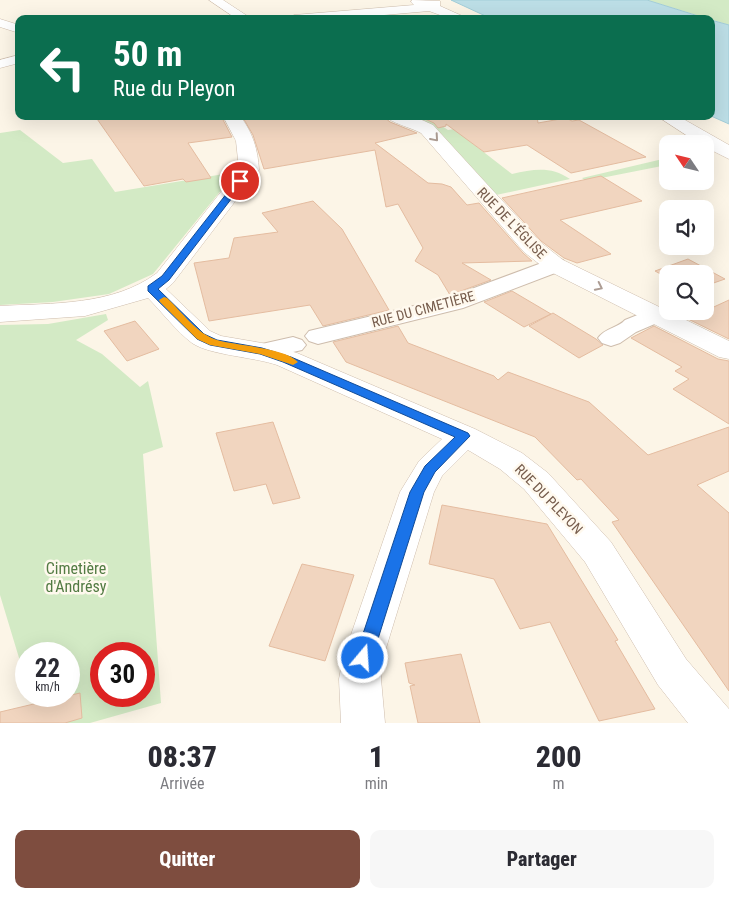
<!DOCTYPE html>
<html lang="fr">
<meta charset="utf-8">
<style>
body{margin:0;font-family:"Roboto Condensed",sans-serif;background:#f7f7f7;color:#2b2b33;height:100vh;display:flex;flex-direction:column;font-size:19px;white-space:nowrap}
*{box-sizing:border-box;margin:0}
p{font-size:16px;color:#7c7c81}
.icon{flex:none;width:28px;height:28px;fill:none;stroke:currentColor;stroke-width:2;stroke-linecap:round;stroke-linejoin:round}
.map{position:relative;height:723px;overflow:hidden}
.details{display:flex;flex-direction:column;background:#fff;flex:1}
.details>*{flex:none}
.guide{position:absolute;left:15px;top:15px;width:700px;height:105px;border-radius:10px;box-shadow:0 5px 20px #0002;background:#0b6e4f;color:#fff;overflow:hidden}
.needle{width:32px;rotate:305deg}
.controls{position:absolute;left:659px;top:135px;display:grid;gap:10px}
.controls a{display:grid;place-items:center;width:55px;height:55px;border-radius:10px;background:#fff;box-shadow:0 5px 20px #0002;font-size:25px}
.speed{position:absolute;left:15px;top:642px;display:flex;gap:10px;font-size:25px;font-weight:700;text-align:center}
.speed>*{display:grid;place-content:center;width:65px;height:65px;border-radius:50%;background:#fff;box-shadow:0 5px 20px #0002;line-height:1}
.speed small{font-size:12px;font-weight:400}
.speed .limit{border:8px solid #d22;background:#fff;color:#111}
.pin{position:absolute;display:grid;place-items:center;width:42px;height:42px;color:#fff;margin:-21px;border:2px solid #fff;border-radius:50%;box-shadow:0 1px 5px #0007}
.me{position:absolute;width:55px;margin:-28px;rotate:18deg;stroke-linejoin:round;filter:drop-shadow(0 0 4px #0008)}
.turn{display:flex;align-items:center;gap:18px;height:105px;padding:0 15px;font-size:22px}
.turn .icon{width:65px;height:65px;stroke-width:2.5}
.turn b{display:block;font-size:35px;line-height:42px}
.eta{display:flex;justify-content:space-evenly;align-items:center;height:85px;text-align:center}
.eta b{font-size:30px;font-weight:800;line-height:35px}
.cta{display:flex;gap:10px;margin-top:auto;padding:10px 15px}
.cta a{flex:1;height:58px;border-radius:10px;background:#7e4d3f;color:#fff;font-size:20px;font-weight:800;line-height:58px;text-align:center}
.cta a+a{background:#f7f7f7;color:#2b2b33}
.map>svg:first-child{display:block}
.green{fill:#d3eac5;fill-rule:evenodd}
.water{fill:#bcdee6;stroke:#a2cdd8}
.building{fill:#f1d5bf;stroke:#e4bca0}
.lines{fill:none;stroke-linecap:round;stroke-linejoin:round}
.pedestrian-casing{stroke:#cebdad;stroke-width:2}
.minor-casing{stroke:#cebdad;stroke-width:1}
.pedestrian{fill:#fff;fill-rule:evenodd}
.minor{fill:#fff;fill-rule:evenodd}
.oneway{stroke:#ad9d94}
.route{fill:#1a73e8;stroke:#114b97}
.slow{fill:#f59e0b}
.labels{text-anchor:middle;stroke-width:5;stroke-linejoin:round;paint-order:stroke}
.street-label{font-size:14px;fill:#765c4c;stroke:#fff9ee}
.near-park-label{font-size:16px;fill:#527b43;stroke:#fff9ee}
</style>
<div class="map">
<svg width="729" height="723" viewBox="0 0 729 723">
<rect width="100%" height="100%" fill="#fcf5e7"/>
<!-- green -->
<path class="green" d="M 647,0 L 729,0 L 729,25 Z
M 405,116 L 427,116 L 448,130 L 454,129 L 512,174 C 534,169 551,166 570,179 L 496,195 Z
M 20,130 L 63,163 L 92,159 L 115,192 L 236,172 L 153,274 L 109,294 L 53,302 L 0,305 L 0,133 Z
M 667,158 L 667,165 L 586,181 L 582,178 Z
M 106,314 L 108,320 L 76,340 L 102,354 L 140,387 L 148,381 L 163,447 L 143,454 L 161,703 L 90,723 L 39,723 L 31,696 L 69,696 L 69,654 L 26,654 L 26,681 L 0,595 L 0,325 L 48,324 ZM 101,654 L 144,654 L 144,696 L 101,696 Z"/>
<!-- water -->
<path class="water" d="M 451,0 L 647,0 L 708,19 L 492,19 Z
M 711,20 L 729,25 L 729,124 L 711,116 Z"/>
<!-- building -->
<path class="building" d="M 95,116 L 221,116 L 232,137 L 188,143 L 211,178 L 186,182 L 183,179 L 144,186 Z
M 242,116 L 383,116 L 390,122 L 417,133 L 375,143 L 428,183 L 442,184 L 451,187 L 467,205 L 479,203 L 523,253 L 532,261 L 462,263 L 491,280 L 450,295 L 438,275 L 415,261 L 423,248 L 398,204 L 386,207 L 375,150 L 264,169 L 253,135 Z
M 418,116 L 537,116 L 538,123 L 566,118 L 572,121 L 579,120 L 646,157 L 571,173 L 527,145 L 484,152 L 446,124 L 446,126 L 438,128 L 434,123 Z
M 601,176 L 642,201 L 560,220 L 611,254 L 577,263 L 564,258 L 541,241 L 502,198 Z
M 313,201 L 342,229 L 389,310 L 323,326 L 310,305 L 209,321 L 194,263 L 229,258 L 234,238 L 278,232 L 262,213 Z
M 688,259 L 725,279 L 705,286 L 705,274 L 668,274 L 668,278 L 655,271 Z
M 512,291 L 551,314 L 524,327 L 484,302 Z
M 729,300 L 729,339 L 686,318 L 705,311 Z
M 553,313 L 596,339 L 603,345 L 579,358 L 529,326 Z
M 135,321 L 159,349 L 127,361 L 104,331 Z
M 398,326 L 408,343 L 494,376 L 498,380 L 508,372 L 589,402 L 648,455 L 729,427 L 729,471 L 697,485 L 729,513 L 729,691 L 612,522 L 619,520 L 581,479 L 577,480 L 535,437 L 346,362 L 333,342 Z
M 654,326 L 718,359 L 729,361 L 729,424 L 673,389 L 689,379 L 675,371 L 682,367 L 631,338 Z
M 273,422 L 300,498 L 273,504 L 266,484 L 234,491 L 216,433 Z
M 442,505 L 547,524 L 618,640 L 615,641 L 655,709 L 599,721 L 550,622 L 520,629 L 494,579 L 429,564 Z
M 302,564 L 354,575 L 325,661 L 269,646 Z
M 461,654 L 480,723 L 418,723 L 410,686 L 415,685 L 409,683 L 405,663 Z
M 80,693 L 82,718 L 65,723 L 0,723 L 0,712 Z"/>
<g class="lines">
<!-- pedestrian casing -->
<g class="pedestrian-casing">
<path id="pedestrian" d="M 555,258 L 563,260 L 566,265 L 563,270 L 463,308 L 318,344 L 309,341 L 305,336 L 309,331 L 447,298 Z
M 655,308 L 664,310 L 667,315 L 664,320 L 636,332 L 620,343 L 611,346 L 602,343 L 598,338 C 605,328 618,328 625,320 Z
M 293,337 L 302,340 L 306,345 L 302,350 L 262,359 L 253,356 L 249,351 L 253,346 Z"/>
</g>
<!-- minor casing -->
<g class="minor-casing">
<path id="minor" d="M 209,0 L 223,0 L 252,19 L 237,19 Z
M 412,0 L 440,1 L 440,6 L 469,19 L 451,19 L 429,11 L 339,19 L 288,19 L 294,15 L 414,5 L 411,2 Z
M 0,19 L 19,25 L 19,33 L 0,27 Z
M 19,55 L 19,63 L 0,68 L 0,60 Z
M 223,116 L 240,116 C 253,133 258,150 259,170 L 173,283 L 166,289 L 210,331 L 221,336 L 262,343 L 297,353 L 475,429 L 522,453 L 548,473 L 611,542 L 686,659 L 729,709 L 729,723 L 688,723 L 658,685 L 585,562 L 524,489 L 500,469 L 468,450 L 442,476 L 434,492 L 383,658 L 381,679 L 385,723 L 341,723 L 339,679 L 343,658 L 400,492 L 419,461 L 442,439 L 277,365 C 254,357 209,355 192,343 C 176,331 162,312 148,298 L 85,316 L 0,322 L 0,306 C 52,303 113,306 157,273 L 239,169 L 236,141 Z
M 385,116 L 413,116 L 433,125 L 540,242 L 563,260 L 729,341 L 729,359 L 719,357 L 547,270 L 524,252 L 421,133 C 412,128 389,122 385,116 Z
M 657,116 L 678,116 L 729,145 L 729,159 L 705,147 L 705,144 L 700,144 Z"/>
</g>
<!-- pedestrian -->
<use href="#pedestrian" class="pedestrian"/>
<!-- minor -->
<use href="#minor" class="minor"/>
</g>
<!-- one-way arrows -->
<defs><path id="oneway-chevron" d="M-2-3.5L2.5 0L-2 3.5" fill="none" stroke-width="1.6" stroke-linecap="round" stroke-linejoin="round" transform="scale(1.25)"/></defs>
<g class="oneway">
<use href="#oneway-chevron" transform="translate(435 138) rotate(49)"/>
<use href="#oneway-chevron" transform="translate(599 287) rotate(26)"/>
</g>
<!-- route -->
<path class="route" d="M 238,179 L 245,181 L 169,280 L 158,289 L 204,334 L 217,340 L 262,348 L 291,357 L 468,433 L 470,436 L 435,472 L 424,492 L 372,658 L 369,663 L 363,665 L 357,663 L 355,658 L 410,492 L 425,466 L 455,437 L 283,362 L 260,354 L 210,345 L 197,339 L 148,291 L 148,286 L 162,276 Z"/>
<!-- slow -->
<path class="slow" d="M 164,297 L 167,298 C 182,312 197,334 217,340 C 237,346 284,347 298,362 L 293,365 L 260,354 L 210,345 L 197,339 L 160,302 L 159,300 Z"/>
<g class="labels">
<!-- street labels -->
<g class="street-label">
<text transform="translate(512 223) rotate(46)" y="5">RUE DE L'ÉGLISE</text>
<text transform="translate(423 309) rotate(-15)" y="5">RUE DU CIMETIÈRE</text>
<text transform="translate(549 499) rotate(46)" y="5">RUE DU PLEYON</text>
</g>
<!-- near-park labels -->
<g class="near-park-label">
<text x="76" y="574">Cimetière<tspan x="76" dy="18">d'Andrésy</tspan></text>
</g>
</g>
</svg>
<div class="controls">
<a><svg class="needle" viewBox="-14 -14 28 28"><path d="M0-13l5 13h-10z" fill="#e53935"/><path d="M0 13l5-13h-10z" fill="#7c7c81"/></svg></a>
<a><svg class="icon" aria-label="sound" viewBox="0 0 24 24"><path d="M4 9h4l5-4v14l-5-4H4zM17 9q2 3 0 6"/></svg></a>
<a><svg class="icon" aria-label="search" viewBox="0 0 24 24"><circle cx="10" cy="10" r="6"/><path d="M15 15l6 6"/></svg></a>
</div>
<div class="speed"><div>22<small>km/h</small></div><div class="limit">30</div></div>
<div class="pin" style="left:240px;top:181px;background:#d93025"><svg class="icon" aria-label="arrive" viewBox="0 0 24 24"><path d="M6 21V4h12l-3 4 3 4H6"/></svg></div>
<svg class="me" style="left:363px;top:658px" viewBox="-20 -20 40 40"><circle r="17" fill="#1a73e8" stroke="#fff" stroke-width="3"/><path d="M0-11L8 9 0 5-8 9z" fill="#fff"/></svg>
<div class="guide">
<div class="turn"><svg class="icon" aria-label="left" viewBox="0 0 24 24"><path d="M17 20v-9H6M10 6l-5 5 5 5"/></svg><div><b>50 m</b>Rue du Pleyon</div></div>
</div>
</div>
<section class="details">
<div class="eta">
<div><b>08:37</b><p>Arrivée</p></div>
<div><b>1</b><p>min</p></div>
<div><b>200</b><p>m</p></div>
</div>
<div class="cta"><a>Quitter</a><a>Partager</a></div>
</section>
